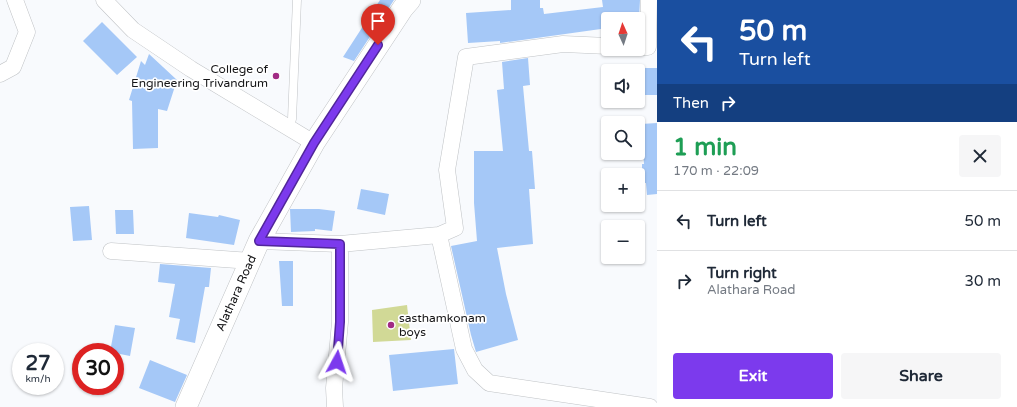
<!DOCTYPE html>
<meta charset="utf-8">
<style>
body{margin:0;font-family:"Varela Round",sans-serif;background:#f6f6f7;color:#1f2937;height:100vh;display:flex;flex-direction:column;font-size:15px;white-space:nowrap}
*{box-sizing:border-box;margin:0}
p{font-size:13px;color:#747a83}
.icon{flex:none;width:22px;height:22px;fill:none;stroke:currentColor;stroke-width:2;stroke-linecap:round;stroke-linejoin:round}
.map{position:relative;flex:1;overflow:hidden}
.panel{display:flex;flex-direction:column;background:#fff;width:360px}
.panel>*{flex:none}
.top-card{background:#1a4fa0;color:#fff;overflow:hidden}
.needle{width:26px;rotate:357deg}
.controls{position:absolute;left:601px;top:12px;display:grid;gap:8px}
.controls a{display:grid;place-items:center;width:44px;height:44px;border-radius:4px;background:#fff;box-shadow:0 1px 3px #0004;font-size:20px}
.speed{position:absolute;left:12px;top:343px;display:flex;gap:8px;font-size:20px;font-weight:700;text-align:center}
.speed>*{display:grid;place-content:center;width:52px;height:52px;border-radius:50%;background:#fff;box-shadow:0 1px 3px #0004;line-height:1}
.speed small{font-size:10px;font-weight:400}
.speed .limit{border:6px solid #d22;background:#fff;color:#111}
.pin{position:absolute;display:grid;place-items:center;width:34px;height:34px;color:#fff;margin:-41px -17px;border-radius:50% 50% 50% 0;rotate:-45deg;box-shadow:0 0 4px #0007}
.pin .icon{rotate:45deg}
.me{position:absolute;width:44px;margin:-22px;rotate:5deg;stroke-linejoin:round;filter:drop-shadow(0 0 3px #0008)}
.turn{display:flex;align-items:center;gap:14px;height:84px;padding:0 16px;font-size:18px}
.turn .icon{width:52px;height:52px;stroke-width:2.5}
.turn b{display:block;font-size:28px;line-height:34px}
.then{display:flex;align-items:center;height:38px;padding:0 16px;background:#0003;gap:8px;font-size:15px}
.round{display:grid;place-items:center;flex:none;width:42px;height:42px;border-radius:4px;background:#f6f6f7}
.head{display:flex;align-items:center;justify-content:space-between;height:68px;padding:0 16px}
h1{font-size:24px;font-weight:700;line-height:30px;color:#1e9e55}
.cta{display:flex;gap:8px;margin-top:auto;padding:8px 16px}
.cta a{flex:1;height:46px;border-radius:4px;background:#7c3aed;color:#fff;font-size:16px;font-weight:700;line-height:46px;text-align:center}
.cta a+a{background:#f6f6f7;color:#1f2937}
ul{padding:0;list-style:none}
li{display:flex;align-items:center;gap:12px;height:60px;padding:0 16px;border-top:1px solid #e0e1e3}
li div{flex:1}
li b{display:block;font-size:15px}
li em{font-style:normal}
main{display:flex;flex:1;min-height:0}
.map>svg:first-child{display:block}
.green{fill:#d1d996}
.building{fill:#a5c8f7}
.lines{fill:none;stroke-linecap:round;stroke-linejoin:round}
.service-casing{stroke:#c0c3c6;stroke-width:9}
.minor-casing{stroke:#c0c3c6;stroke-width:17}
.tertiary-casing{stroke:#c0c3c6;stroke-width:22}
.service{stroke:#fff;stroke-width:8}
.minor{stroke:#fff;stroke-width:16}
.tertiary{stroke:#fff;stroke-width:21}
.route-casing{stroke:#51269a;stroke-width:10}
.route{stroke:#7c3aed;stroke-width:7}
.poi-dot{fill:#a12a84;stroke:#fff;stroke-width:1.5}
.labels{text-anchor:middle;stroke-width:3.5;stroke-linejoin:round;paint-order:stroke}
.poi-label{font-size:12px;fill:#151517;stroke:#fff;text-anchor:end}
.street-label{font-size:12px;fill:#151517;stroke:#fff}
</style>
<main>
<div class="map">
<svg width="657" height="407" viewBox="0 0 657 407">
<rect width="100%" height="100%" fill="#f8fafd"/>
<!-- green -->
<path class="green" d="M 407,305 L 411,340 L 373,342 L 372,310 Z"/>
<!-- building -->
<path class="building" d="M 380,0 L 394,0 L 354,61 L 343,57 Z
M 511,0 L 540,0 L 540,8 L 543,8 L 544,14 L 603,7 L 602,0 L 640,0 L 639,19 L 608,19 L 608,28 L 500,43 L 500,41 L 468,43 L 466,13 L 511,10 Z
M 102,22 L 137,57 L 117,75 L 83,41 Z
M 149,54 L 177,80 L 167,111 L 158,109 L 158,148 L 133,149 L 132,101 L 129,100 L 141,61 L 145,65 Z
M 528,58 L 530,85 L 523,86 L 529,151 L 532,151 L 535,189 L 529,189 L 533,244 L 497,248 L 506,294 L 518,340 L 476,352 L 471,335 L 451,246 L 477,241 L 474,203 L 474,151 L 503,151 L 497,90 L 504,89 L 502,62 Z
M 639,68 L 657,68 L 657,95 L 639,95 Z
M 657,123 L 657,194 L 647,195 L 646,183 L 642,183 L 642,164 L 644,164 L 641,124 Z
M 361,189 L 389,194 L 385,215 L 357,209 Z
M 89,206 L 92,240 L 73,241 L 70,207 Z
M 290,209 L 319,209 L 335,211 L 332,231 L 315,229 L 315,231 L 291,232 Z
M 115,210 L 133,210 L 134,234 L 116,234 Z
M 189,213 L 218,217 L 219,215 L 240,220 L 234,245 L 186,238 Z
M 279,261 L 293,261 L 293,306 L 282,306 Z
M 160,264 L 211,268 L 209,287 L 205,287 L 195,343 L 176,339 L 180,319 L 169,317 L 175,284 L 158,282 Z
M 115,325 L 135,328 L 130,356 L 115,353 L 115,352 L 110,352 Z
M 454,349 L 458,384 L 393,391 L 389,355 Z
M 150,360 L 187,375 L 175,402 L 139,388 Z"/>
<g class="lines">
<!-- service casing -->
<g class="service-casing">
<path id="service" d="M 289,129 L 292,119 L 297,0"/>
</g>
<!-- minor casing -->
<g class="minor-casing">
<path id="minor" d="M 104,0 L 133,30 L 191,69 L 314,143
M 638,47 L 648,47 L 649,0
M 0,74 L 13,67 L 27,32 L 15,0
M 439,235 L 464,349 L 475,370 L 489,383 L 650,407
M 259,241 L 340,244 L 439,235 L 455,228 L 447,170 L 466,57 L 563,44 L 608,46
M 111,251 L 251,261
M 335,407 L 334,388 L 340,322 L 340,244"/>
</g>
<!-- tertiary casing -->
<g class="tertiary-casing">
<path id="tertiary" d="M 186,407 L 259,241 L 314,143 L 403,8 L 410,0"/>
</g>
<!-- service -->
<use href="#service" class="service"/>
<!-- minor -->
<use href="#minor" class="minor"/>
<!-- tertiary -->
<use href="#tertiary" class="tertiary"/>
</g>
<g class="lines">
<!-- route casing -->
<g class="route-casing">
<path id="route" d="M 337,362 L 340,322 L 340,244 L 259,241 L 314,143 L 378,45"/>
</g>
<!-- route -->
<use href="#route" class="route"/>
</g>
<!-- markers -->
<g class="poi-dot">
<circle cx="276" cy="76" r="4"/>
<circle cx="391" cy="325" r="4"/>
</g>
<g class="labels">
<!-- poi labels -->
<g class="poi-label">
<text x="268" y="73">College of<tspan x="268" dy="14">Engineering Trivandrum</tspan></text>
<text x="399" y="322" text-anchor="start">sasthamkonam<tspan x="399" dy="14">boys</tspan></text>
</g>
<!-- street labels -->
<g class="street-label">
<text transform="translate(236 293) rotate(-66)" y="4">Alathara Road</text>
</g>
</g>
</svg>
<div class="controls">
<a><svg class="needle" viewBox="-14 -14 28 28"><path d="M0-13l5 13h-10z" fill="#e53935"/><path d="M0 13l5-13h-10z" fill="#747a83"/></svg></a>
<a><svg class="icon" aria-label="sound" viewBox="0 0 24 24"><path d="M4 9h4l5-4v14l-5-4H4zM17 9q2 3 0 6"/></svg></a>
<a><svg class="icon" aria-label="search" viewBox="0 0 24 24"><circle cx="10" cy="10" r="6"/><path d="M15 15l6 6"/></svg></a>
<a>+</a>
<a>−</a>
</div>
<div class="speed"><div>27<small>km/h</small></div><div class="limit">30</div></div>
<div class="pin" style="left:378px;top:45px;background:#d93025"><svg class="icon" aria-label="arrive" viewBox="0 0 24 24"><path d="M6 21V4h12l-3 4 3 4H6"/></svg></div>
<svg class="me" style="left:337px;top:362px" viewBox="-20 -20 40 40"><path d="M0-17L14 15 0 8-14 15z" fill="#7c3aed" stroke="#fff" stroke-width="4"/></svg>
</div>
<section class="panel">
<div class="top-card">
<div class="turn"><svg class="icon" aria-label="left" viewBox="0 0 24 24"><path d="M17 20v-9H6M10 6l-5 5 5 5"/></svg><div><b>50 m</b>Turn left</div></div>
<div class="then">Then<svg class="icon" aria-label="right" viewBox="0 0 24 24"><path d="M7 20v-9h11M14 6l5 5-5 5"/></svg></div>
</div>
<div class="head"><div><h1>1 min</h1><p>170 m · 22:09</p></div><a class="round"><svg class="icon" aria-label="close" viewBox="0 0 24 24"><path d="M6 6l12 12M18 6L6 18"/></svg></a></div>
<ul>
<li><svg class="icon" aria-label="left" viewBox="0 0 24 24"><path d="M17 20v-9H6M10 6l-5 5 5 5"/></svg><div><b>Turn left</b></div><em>50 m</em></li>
<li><svg class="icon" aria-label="right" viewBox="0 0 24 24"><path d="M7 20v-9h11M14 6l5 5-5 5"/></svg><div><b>Turn right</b><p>Alathara Road</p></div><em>30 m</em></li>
</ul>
<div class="cta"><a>Exit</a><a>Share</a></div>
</section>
</main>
